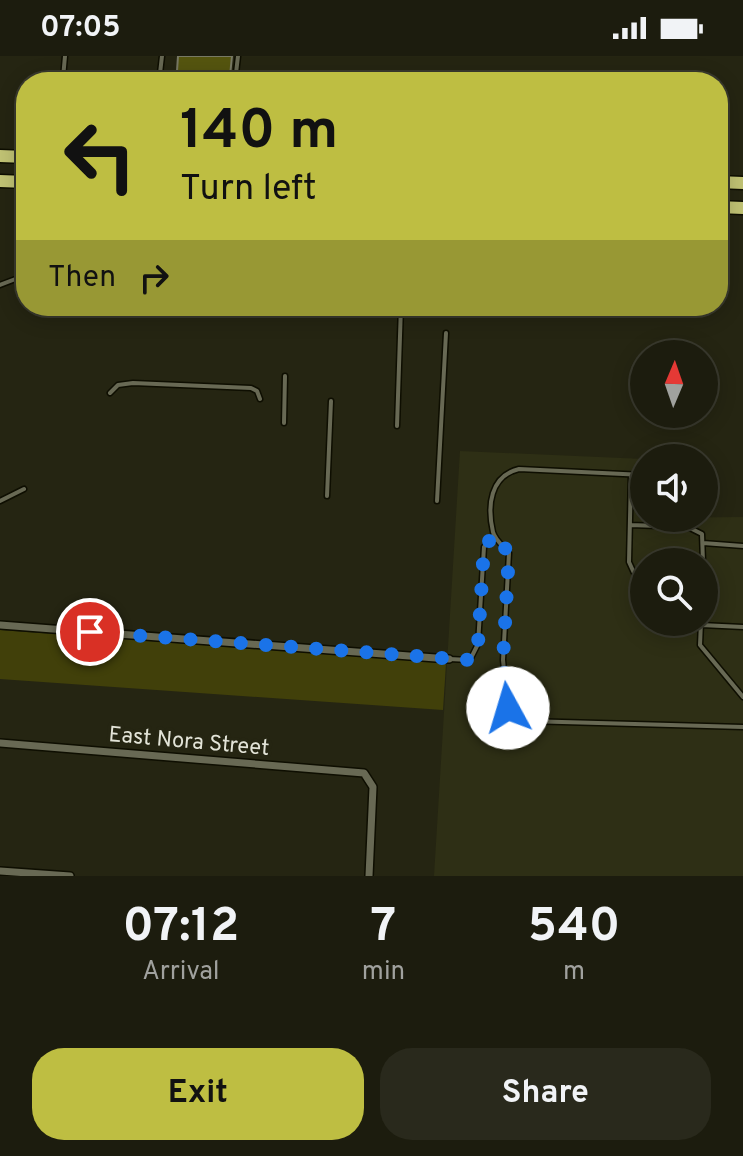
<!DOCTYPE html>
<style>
body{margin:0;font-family:Overpass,sans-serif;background:#29291c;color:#f1f3f6;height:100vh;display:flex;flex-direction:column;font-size:30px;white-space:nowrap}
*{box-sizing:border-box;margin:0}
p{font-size:26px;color:#a0a19e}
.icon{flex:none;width:44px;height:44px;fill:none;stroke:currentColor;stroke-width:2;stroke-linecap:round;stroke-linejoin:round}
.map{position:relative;height:820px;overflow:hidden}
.side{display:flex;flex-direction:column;background:#1c1c0e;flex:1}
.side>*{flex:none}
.banner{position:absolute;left:16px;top:16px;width:712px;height:244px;border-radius:32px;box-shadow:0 4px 20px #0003,0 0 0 2px #3a3a2e;background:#bebe42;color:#111;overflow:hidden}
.needle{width:52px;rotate:2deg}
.controls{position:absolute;left:630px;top:284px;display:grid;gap:16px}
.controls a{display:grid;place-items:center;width:88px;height:88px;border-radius:50%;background:#1c1c0e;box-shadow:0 4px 20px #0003,0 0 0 2px #3a3a2e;font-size:40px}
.pin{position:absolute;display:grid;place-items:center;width:68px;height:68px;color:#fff;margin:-34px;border:4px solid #fff;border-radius:50%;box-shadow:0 2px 8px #0007}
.me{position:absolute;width:88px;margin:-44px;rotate:354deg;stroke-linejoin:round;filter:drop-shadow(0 0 6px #0008)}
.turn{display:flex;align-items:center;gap:28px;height:168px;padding:0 32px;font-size:36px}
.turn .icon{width:104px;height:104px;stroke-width:2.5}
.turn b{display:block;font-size:56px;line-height:68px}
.then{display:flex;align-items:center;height:76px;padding:0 32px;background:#0003;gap:16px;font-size:30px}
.eta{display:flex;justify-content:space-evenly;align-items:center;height:136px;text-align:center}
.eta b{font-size:48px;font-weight:700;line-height:56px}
.action{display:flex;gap:16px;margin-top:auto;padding:16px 32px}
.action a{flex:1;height:92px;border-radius:32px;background:#bebe42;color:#111;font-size:32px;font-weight:700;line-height:92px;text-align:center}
.action a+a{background:#29291c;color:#f1f3f6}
.status{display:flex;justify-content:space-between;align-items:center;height:56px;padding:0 40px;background:#1c1c0e;direction:ltr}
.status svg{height:22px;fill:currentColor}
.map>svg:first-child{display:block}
.built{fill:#2e2f15;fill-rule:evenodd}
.green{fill:#41400a}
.building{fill:#55550f;stroke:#787964;stroke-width:2}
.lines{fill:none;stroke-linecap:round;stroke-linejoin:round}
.service-casing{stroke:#0e0e01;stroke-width:7}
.minor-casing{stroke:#0e0e01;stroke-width:10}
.motorway-casing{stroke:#0e0e01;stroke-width:15}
.service{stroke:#686954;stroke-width:4}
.minor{stroke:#686954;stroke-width:7}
.motorway{stroke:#c1c374;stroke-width:12}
.route{stroke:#1a73e8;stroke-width:14;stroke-dasharray:0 25.2}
.labels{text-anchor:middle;stroke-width:7;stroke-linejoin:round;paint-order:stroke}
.street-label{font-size:22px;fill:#e3e4d8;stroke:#252512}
</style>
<div class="status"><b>07:05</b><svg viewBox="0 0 49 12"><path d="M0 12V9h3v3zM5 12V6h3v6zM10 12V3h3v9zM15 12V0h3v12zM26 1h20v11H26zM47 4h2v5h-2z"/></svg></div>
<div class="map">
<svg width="743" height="820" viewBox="0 0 743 820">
<rect width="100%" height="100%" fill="#252512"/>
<!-- built -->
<path class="built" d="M 460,395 L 644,403 L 644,462 L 743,461 L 743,820 L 434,820 ZM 644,506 L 704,506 L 704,566 L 644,566 Z"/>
<!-- green -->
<path class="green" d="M 0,574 L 446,607 L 443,654 L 0,623 Z"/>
<!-- building -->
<path class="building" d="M 178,0 L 232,0 L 230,20 L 223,20 L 222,26 L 183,23 L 184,16 L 177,15 Z"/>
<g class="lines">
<!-- service casing -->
<g class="service-casing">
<path id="service" d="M 65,0 L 63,22 L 67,26
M 159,26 L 162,0
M 235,26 L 238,0
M 0,229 L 26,219
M 110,337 L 118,329 L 133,327 L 251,332 L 257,335 L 260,343
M 284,367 L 285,320
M 397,370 L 401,250
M 631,419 L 629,506 L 634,517 L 644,519
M 644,419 L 519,413 C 490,420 487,450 493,476 C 495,484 504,491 509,497 L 503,604 L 508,652 L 526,665 L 743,671
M 327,440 L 331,345
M 0,445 L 24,433
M 437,445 L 446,277
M 661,462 L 661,470 L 690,472 L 702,478 L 703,506
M 630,469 L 659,470
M 703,487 L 743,490
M 701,566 L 700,589 L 743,641
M 701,569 L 743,571
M 449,603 L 470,604 L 478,588 L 484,491 L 494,479"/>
</g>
<!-- minor casing -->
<g class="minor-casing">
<path id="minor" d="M 0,569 L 449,603
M 0,687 L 364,717 L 373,731 L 369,820
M 0,815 L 70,820"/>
</g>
<!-- motorway casing -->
<g class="motorway-casing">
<path id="motorway" d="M 0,100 L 26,101
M 0,125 L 26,126
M 718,126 L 743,127
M 718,151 L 743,152"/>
</g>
<!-- service -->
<use href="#service" class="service"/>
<!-- minor -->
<use href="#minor" class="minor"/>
<!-- motorway -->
<use href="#motorway" class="motorway"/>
</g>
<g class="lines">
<!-- route -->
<path class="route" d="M 90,576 L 470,604 L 478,588 L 484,491 L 494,479 L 509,497 L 503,604 L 508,652"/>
</g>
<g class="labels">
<!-- street labels -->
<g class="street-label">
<text transform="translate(189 684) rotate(5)" y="8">East Nora Street</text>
</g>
</g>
</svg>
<div class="controls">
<a><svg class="needle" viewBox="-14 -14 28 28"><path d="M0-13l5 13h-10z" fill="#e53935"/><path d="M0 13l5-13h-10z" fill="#a0a19e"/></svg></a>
<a><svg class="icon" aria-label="sound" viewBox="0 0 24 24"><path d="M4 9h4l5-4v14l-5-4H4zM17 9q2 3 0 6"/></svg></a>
<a><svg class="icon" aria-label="search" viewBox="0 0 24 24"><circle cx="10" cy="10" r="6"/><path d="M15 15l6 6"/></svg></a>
</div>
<div class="pin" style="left:90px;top:576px;background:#d93025"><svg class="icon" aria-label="arrive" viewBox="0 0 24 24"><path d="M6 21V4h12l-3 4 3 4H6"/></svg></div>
<svg class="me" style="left:508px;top:652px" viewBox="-20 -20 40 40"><circle r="19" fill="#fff"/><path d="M0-13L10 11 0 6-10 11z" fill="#1a73e8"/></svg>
<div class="banner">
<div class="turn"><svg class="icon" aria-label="left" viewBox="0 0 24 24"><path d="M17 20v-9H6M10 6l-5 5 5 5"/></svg><div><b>140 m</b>Turn left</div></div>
<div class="then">Then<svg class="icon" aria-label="right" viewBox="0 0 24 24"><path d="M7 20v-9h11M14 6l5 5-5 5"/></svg></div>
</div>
</div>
<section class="side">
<div class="eta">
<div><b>07:12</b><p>Arrival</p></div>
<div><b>7</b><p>min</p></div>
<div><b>540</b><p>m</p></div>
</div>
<div class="action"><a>Exit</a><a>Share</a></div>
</section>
